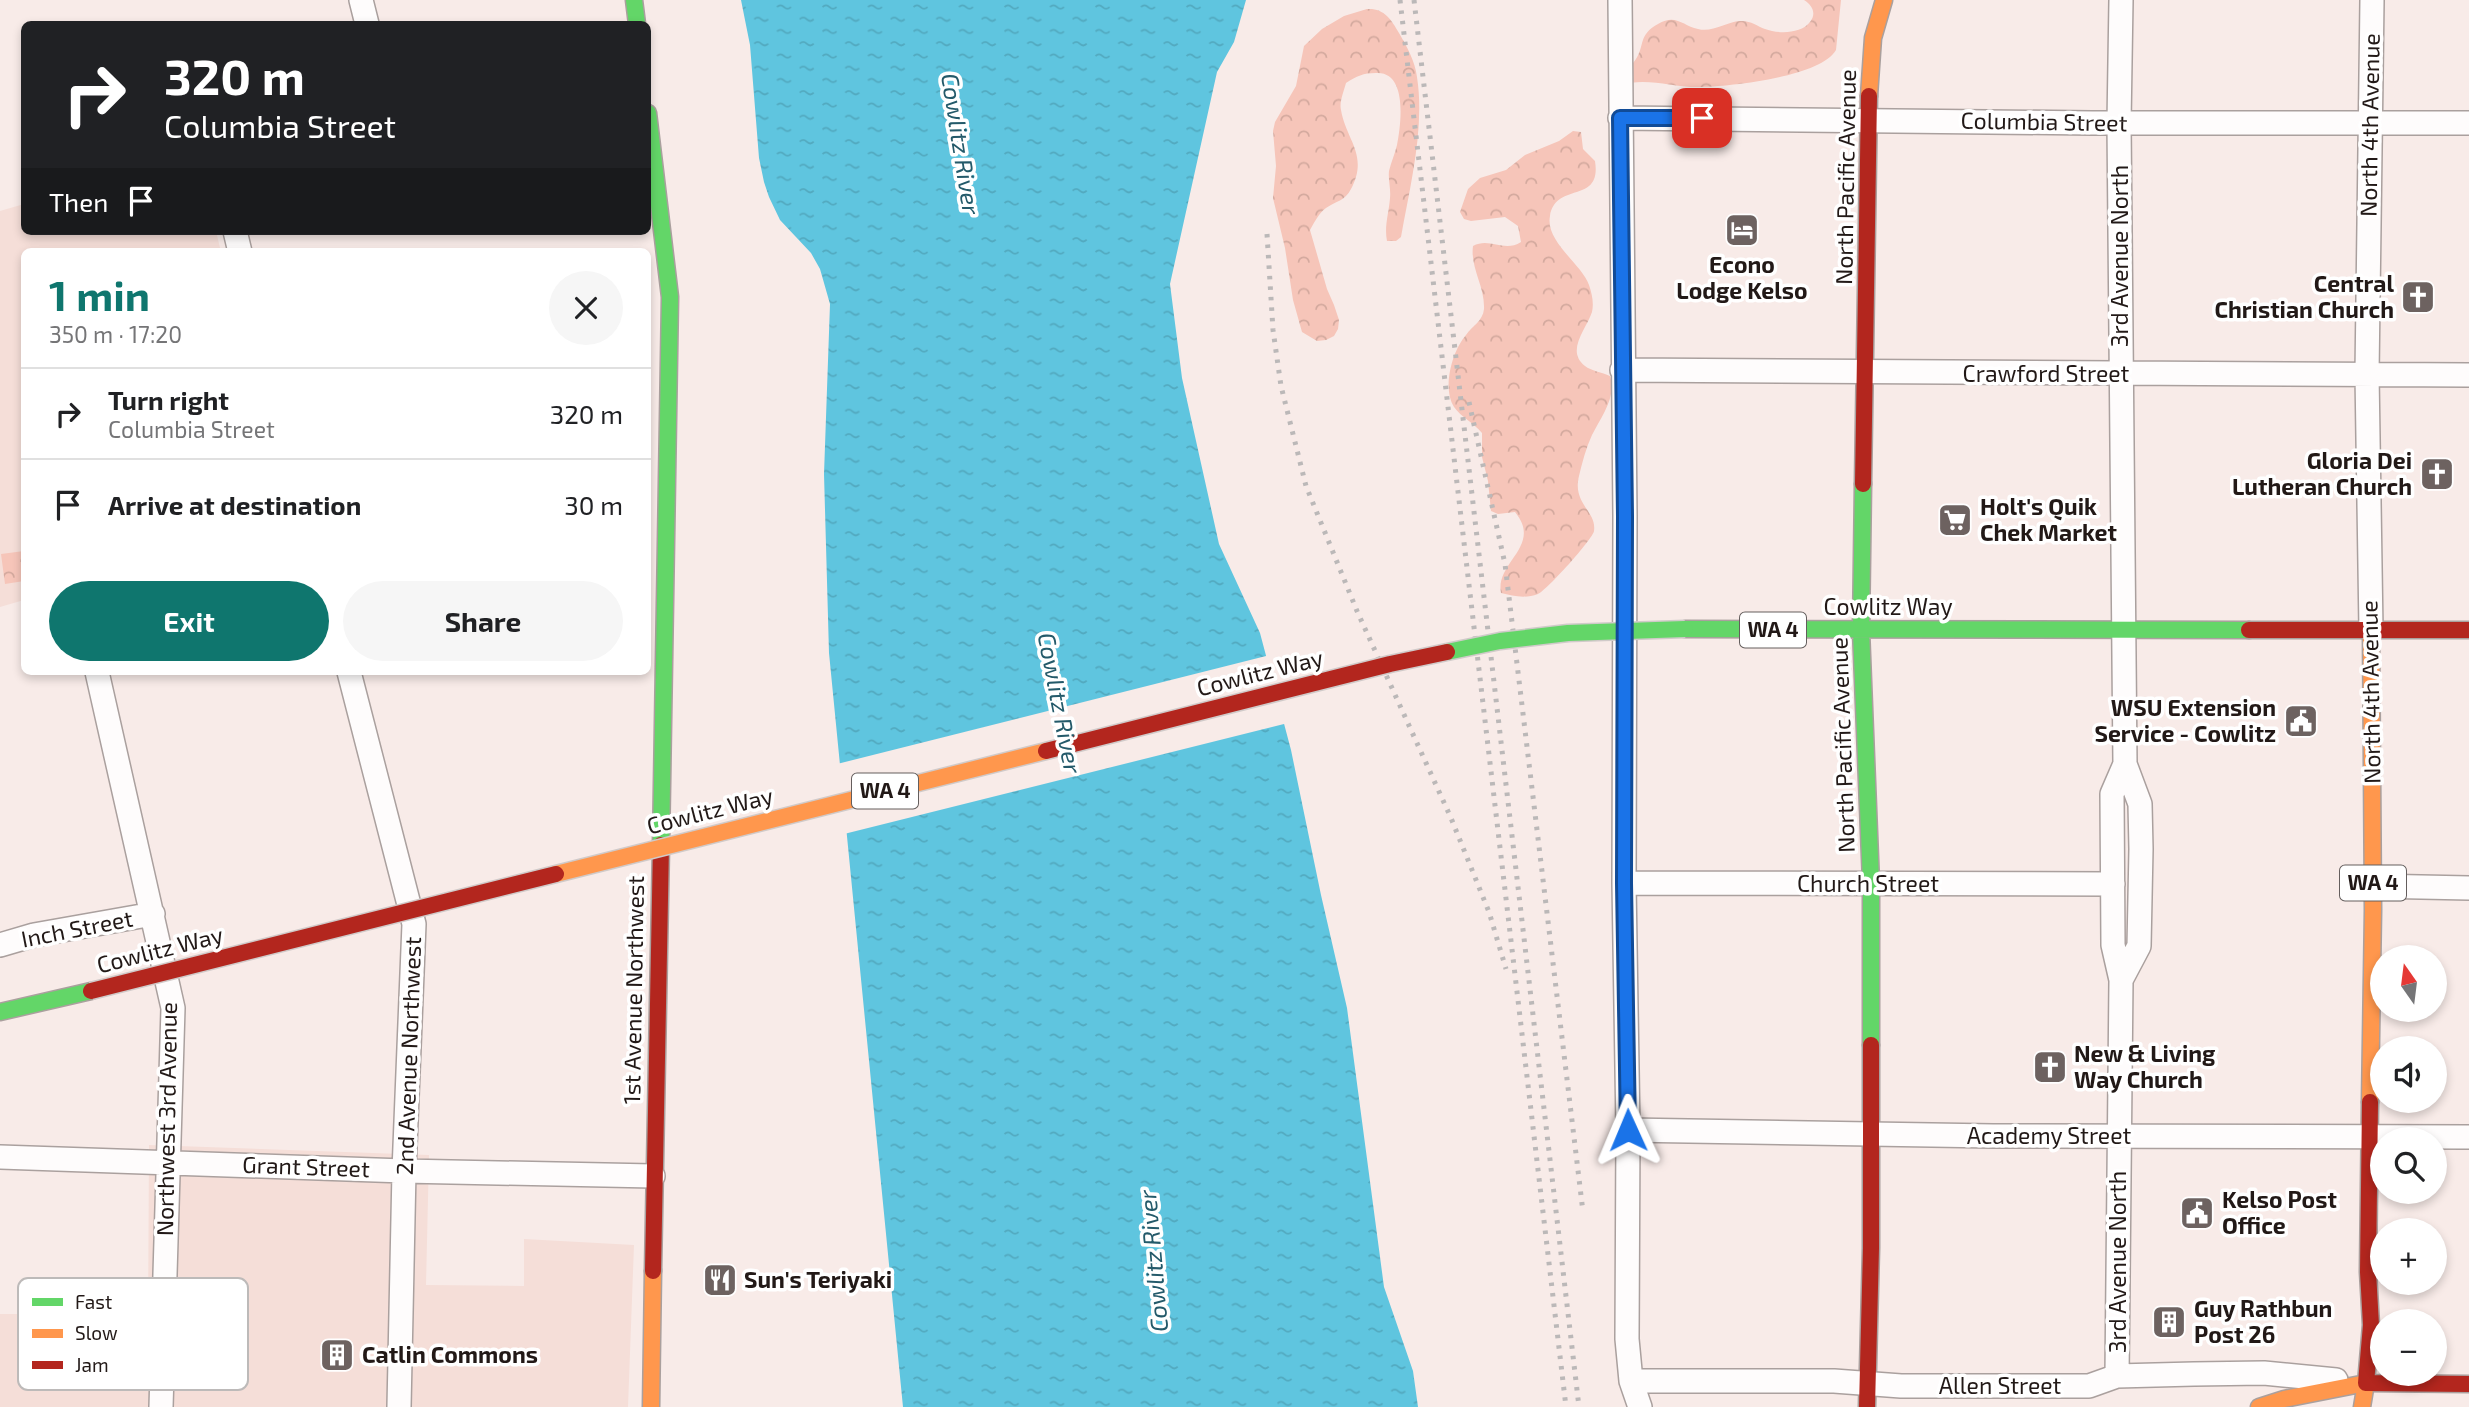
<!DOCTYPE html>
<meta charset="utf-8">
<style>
body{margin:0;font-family:"Exo 2",sans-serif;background:#f6f6f6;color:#202124;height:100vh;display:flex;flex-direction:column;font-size:26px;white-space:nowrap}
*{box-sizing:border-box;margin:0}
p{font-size:23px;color:#757577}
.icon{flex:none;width:38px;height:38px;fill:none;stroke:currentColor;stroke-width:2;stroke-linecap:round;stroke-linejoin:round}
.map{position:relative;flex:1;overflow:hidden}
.drawer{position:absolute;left:21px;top:248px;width:630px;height:427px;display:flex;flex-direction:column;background:#fff;border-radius:10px;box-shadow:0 4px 10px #0003}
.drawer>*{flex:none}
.banner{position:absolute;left:21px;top:21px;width:630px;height:214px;border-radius:10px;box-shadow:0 4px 10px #0003;background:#202124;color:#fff;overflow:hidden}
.needle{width:46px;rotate:346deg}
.controls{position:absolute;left:2370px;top:945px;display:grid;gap:14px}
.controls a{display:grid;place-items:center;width:77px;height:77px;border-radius:50%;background:#fff;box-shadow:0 4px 10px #0003;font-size:35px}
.pin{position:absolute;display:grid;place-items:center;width:60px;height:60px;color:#fff;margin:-30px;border-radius:14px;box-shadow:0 4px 10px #0006}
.me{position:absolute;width:77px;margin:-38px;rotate:359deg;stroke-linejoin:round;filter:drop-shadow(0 0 5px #0008)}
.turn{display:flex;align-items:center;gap:24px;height:147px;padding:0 28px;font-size:32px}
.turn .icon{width:91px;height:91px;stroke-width:2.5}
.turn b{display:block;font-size:49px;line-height:60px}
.then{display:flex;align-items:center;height:66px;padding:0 28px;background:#0003;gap:14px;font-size:26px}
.round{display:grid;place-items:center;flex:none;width:74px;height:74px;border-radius:37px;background:#f6f6f6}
.overview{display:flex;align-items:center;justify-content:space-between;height:119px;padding:0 28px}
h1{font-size:42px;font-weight:700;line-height:52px;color:#0f766e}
.cta{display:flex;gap:14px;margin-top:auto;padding:14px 28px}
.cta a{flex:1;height:80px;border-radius:42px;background:#0f766e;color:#fff;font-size:28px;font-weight:700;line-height:80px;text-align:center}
.cta a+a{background:#f6f6f6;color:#202124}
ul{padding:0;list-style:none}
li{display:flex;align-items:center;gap:21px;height:91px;padding:0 28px;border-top:2px solid #e0e0e0}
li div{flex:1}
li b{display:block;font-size:26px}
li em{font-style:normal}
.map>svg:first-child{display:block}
.built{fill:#f5ded8}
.forest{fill:url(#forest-crowns)}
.water{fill:url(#water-ripples)}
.pier{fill:#f8ebe8}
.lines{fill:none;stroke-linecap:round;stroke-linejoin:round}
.street-casing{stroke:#aaa09e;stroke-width:26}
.fast-casing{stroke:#aaa09e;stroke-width:19}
.slow-casing{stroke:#aaa09e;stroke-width:19}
.jam-casing{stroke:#aaa09e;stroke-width:19}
.street{stroke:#fefcfc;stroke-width:23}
.fast{stroke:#63d668;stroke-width:16}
.slow{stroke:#ff974d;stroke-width:16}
.jam{stroke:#b3261e;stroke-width:16}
.rail{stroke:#bbb8b8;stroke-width:5;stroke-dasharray:3.5 7;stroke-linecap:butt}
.fast-bridge-casing{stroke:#d0cac9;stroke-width:19;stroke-linecap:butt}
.slow-bridge-casing{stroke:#d0cac9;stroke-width:19;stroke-linecap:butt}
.jam-bridge-casing{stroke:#d0cac9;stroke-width:19;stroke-linecap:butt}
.fast-bridge{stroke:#63d668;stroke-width:16}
.slow-bridge{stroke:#ff974d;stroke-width:16}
.jam-bridge{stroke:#b3261e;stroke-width:16}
.route-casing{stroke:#114b97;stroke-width:18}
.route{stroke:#1a73e8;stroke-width:12}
.labels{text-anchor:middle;stroke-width:7;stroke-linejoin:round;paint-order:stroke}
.shield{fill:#fff;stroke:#645e5d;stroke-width:2}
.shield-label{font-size:21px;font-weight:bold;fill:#221917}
.street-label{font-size:23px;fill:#221917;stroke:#fff}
.poi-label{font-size:23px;font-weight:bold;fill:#221917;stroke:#fff;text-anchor:start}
.water-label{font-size:24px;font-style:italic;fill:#245a6a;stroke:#fff}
.key{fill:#fff;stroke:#bdbab9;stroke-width:2}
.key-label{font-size:19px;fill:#221917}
</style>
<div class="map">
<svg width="2469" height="1407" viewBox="0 0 2469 1407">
<defs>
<pattern id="forest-crowns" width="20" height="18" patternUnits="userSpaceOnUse" patternTransform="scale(1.75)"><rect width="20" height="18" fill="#f6c5b9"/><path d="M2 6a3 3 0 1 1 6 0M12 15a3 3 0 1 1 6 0" fill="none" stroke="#d3a99e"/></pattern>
<pattern id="water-ripples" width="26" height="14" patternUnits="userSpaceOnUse" patternTransform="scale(1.75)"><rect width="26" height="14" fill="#5fc5df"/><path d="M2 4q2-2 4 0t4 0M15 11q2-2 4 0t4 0" fill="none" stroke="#52a9bf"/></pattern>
</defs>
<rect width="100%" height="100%" fill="#f8ebe8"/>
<!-- built -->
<path class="built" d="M 24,204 L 24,231 L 216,231 L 221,252 L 24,252 L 24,600 L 0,607 L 0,211 Z
M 149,1145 L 429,1155 L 426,1285 L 524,1286 L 524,1239 L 634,1245 L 628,1407 L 0,1407 L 0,1314 L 74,1314 L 75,1324 L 148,1327 Z"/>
<!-- forest -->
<path class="forest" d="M 1804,0 L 1841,0 L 1836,50 C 1821,77 1728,87 1698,87 C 1668,87 1650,77 1618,85 C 1623,76 1630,67 1636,59 C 1645,45 1638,35 1658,24 C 1676,13 1683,26 1698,29 C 1712,33 1726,22 1740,21 C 1750,20 1757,26 1765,29 C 1778,34 1801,34 1810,22 C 1817,13 1812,5 1804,0 Z
M 1367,9 C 1384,8 1391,19 1399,33 C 1407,47 1415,61 1417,77 C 1425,128 1410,186 1401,237 L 1396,241 L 1387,241 C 1384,226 1389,213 1390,198 C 1391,189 1388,180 1389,171 C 1391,162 1395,154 1397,145 C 1401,125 1408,71 1376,73 C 1363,73 1357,76 1346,83 C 1344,91 1339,102 1341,110 C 1346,140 1369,155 1351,189 C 1345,201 1336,201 1326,208 C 1319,213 1314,223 1310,230 L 1327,289 L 1334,305 L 1339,320 L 1338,329 L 1334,336 L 1326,340 L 1317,341 L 1302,332 L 1293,300 L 1285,248 L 1273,198 L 1276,166 L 1273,131 L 1275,122 L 1296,86 L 1304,46 L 1322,29 L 1344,16 Z
M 1573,131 L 1581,132 L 1583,149 L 1595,161 C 1602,205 1556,181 1550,216 C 1545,242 1582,264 1589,285 C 1592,294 1594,303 1592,312 C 1587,328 1565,351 1585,366 C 1591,371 1602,372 1610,376 C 1617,397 1601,417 1592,435 C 1586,448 1582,463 1579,476 C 1572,504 1597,511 1594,531 C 1593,539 1546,591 1538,594 C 1525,599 1513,596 1501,593 C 1495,562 1543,546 1515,512 L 1498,514 L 1491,511 L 1488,481 L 1482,457 L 1482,433 C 1474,423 1461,417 1454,407 C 1442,388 1452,351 1466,335 C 1472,326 1483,321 1484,309 C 1485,286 1470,268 1473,246 C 1490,237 1504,253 1521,242 L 1518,226 L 1505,217 L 1471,221 L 1464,219 L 1460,212 L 1468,189 L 1480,178 L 1506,170 L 1525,155 L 1559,141 Z
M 24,551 L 24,581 L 5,584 L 1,554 Z"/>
<!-- water -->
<path class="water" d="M 741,0 L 1246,0 L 1234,42 L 1217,72 L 1170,284 L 1182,378 L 1219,544 L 1260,633 L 1291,750 L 1321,895 L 1347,1008 L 1384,1287 L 1413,1371 L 1418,1407 L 903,1407 L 829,653 L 824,474 L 830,304 L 820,269 L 811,253 L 780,220 L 769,197 L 764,182 L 759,158 L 750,45 Z"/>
<!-- pier -->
<path class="pier" d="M 1270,655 L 1288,723 L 844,834 L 837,764 Z"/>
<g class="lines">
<!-- street casing -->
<g class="street-casing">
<path id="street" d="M 361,0 L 367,24
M 1620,0 L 1625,516 L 1624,883 L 1628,1130 L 1627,1339 L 1631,1381 L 1640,1407
M 2121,0 L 2119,123 L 2125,764 L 2140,804 L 2141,849 L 2139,946 L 2121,980
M 1620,118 L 2092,123 L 2469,123
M 235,231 L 240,252
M 1622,370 L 2469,375
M 2371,630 L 2367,374 L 2372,0
M 97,672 L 173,1008 L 161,1407
M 349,672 L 414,924 L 404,1171 L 399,1407
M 1624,883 L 2113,884
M 2373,886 L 2469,888
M 0,945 L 34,935 L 153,914
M 1628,1130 L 1993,1136 L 2469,1137
M 0,1157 L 404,1171 L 653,1176
M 2117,1376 L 2121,980 L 2113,945 L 2112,794 L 2125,764
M 1631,1381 L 1834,1381 L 1901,1386 L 2089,1386 L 2117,1376 L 2194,1374 L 2264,1373 L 2336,1380"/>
</g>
<!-- fast casing -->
<g class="fast-casing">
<path id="fast" d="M 634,0 L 637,24
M 648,113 L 670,297 L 661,845
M 1863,484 L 1861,630 L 1871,883 L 1871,1045
M 1685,629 L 2249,630
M 0,1012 L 91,991"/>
</g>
<!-- slow casing -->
<g class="slow-casing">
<path id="slow" d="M 1869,96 L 1873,38 L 1884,0
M 2370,1102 L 2373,910 L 2371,630
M 651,1407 L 653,1271
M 2259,1407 L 2284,1399 L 2366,1383 L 2362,1407"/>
</g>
<!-- jam casing -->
<g class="jam-casing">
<path id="jam" d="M 1863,484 L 1869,96
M 2249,630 L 2469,630
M 2370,1102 L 2368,1272 L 2371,1325 L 2366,1383 L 2469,1384
M 653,1271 L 661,845
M 1867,1407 L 1871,1248 L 1871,1045"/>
</g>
<!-- street -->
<use href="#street" class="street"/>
<!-- fast -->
<use href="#fast" class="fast"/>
<!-- slow -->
<use href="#slow" class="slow"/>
<!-- jam -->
<use href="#jam" class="jam"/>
<!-- rail -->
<path class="rail" d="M 1400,0 L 1566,1407
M 1414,0 L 1579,1407
M 1267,234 L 1273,330 L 1281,386 L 1306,486 L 1357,611 L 1451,818 L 1489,912 L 1506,969
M 1469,402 L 1505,564 L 1583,1212"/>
<!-- fast-bridge casing -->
<g class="fast-bridge-casing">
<path id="fast-bridge" d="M 1447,652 L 1500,641 L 1568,633 L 1685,629"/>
</g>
<!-- slow-bridge casing -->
<g class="slow-bridge-casing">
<path id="slow-bridge" d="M 556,874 L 1046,751"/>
</g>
<!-- jam-bridge casing -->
<g class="jam-bridge-casing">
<path id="jam-bridge" d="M 1046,751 L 1390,664 L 1447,652
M 91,991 L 556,874"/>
</g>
<!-- fast-bridge -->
<use href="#fast-bridge" class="fast-bridge"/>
<!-- slow-bridge -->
<use href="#slow-bridge" class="slow-bridge"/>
<!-- jam-bridge -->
<use href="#jam-bridge" class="jam-bridge"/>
</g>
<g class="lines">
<!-- route casing -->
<g class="route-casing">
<path id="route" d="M 1628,1130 L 1624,883 L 1625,516 L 1620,118 L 1702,118"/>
</g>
<!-- route -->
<use href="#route" class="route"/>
</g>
<!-- icons -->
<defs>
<g id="hotel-square" transform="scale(1.75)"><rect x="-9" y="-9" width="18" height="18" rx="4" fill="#6d6260" stroke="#fff"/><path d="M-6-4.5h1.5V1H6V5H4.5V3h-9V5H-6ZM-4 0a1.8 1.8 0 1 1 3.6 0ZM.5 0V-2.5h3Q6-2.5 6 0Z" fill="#fff"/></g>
<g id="church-square" transform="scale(1.75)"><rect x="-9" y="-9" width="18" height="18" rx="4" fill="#6d6260" stroke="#fff"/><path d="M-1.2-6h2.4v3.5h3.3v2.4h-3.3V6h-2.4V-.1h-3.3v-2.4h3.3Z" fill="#fff"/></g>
<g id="supermarket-square" transform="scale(1.75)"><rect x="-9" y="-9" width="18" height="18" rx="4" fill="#6d6260" stroke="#fff"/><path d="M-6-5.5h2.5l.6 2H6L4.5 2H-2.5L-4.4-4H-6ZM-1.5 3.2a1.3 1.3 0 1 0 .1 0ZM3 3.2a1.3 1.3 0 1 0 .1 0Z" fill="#fff"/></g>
<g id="civic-square" transform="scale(1.75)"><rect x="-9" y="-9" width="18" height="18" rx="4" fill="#6d6260" stroke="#fff"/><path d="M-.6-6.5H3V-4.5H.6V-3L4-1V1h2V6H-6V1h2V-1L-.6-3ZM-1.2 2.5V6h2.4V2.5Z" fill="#fff"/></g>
<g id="restaurant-square" transform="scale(1.75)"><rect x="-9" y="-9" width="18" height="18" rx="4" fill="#6d6260" stroke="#fff"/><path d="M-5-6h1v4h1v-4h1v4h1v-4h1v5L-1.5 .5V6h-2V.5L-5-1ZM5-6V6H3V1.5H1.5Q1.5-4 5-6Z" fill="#fff"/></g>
<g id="building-square" transform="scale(1.75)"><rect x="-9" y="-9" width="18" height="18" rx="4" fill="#6d6260" stroke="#fff"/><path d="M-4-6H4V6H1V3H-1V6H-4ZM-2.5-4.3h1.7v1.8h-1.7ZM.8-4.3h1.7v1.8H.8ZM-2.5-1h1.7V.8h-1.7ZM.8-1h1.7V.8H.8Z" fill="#fff"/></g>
</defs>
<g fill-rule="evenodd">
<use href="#hotel-square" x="1742" y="230"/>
<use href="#church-square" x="2418" y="297"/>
<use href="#church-square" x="2437" y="474"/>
<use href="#supermarket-square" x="1955" y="520"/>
<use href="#civic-square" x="2301" y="721"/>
<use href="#church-square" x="2050" y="1067"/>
<use href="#civic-square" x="2197" y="1213"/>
<use href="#restaurant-square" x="720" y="1280"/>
<use href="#building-square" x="2169" y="1322"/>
<use href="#building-square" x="337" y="1355"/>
</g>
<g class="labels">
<!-- shield labels -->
<g class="shield">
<rect x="1740" y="612.5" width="66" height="35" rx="5"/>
<rect x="852" y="773.5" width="66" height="35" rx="5"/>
<rect x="2340" y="865.5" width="66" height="35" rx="5"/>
</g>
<g class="shield-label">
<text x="1773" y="637">WA 4</text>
<text x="885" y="798">WA 4</text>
<text x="2373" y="890">WA 4</text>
</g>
<!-- street labels -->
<g class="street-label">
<text transform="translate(2044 122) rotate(1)" y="8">Columbia Street</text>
<text transform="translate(2370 125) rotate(-89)" y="8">North 4th Avenue</text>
<text transform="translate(1846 177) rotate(-89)" y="8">North Pacific Avenue</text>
<text transform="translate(2120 256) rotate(-90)" y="8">3rd Avenue North</text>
<text x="2046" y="382">Crawford Street</text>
<text x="1888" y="615">Cowlitz Way</text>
<text transform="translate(1260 673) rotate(-14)" y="8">Cowlitz Way</text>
<text transform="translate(2371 692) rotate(-91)" y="8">North 4th Avenue</text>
<text transform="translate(1843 745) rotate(-92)" y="8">North Pacific Avenue</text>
<text transform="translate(710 811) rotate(-14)" y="8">Cowlitz Way</text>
<text x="1868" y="892">Church Street</text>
<text transform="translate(77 929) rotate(-11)" y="8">Inch Street</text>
<text transform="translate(160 950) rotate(-14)" y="8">Cowlitz Way</text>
<text transform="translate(634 990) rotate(-89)" y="8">1st Avenue Northwest</text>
<text transform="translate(409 1056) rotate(-88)" y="8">2nd Avenue Northwest</text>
<text transform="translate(167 1119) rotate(-89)" y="8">Northwest 3rd Avenue</text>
<text x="2049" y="1144">Academy Street</text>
<text transform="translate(306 1167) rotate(2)" y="8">Grant Street</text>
<text transform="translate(2118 1262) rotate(-90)" y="8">3rd Avenue North</text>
<text x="2000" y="1394">Allen Street</text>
</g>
<!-- poi labels -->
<g class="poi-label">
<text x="1742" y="273" text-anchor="middle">Econo<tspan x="1742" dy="26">Lodge Kelso</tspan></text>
<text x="2394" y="292" text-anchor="end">Central<tspan x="2394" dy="26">Christian Church</tspan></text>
<text x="2412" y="469" text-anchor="end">Gloria Dei<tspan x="2412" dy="26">Lutheran Church</tspan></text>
<text x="1980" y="515">Holt's Quik<tspan x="1980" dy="26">Chek Market</tspan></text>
<text x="2276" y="716" text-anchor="end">WSU Extension<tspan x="2276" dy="26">Service - Cowlitz</tspan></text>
<text x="2074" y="1062">New &amp; Living<tspan x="2074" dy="26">Way Church</tspan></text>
<text x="2222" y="1208">Kelso Post<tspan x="2222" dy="26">Office</tspan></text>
<text x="744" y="1288">Sun's Teriyaki</text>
<text x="2194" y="1317">Guy Rathbun<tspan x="2194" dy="26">Post 26</tspan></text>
<text x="362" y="1363">Catlin Commons</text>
</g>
<!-- water labels -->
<g class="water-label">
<text transform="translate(960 144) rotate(81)" y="8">Cowlitz River</text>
<text transform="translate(1059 703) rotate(79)" y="8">Cowlitz River</text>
<text transform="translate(1154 1261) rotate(-95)" y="8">Cowlitz River</text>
</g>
</g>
<!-- legend -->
<rect x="18" y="1278" width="230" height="112" rx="10" class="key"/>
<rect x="32" y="1298" width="31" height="8" fill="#63d668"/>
<rect x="32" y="1329" width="31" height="9" fill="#ff974d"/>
<rect x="32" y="1361" width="31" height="8" fill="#b3261e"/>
<g class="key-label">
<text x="75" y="1309">Fast</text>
<text x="75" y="1340">Slow</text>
<text x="75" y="1372">Jam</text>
</g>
</svg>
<div class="controls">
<a><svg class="needle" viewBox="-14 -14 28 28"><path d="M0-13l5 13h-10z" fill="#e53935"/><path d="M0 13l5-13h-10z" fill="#757577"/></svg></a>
<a><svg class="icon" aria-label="sound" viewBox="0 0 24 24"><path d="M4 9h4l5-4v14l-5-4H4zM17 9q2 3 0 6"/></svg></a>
<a><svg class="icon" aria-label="search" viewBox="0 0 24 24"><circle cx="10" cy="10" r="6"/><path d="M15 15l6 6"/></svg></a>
<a>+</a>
<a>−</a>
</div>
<div class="pin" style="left:1702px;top:118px;background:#d93025"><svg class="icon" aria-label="arrive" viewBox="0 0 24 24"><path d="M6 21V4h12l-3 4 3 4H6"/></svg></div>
<svg class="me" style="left:1628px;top:1130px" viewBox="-20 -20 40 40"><path d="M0-17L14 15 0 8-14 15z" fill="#1a73e8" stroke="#fff" stroke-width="4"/></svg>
<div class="banner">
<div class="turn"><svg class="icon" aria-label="right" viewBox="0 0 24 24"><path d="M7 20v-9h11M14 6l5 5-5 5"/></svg><div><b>320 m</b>Columbia Street</div></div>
<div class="then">Then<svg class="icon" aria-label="arrive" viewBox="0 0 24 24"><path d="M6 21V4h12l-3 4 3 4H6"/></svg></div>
</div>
<section class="drawer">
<div class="overview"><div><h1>1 min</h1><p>350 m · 17:20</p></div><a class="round"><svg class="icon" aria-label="close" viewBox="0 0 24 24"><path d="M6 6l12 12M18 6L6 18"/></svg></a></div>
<ul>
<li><svg class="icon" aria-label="right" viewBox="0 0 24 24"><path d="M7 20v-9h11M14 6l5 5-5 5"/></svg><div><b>Turn right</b><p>Columbia Street</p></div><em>320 m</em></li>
<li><svg class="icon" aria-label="arrive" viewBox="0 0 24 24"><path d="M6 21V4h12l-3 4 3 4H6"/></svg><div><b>Arrive at destination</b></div><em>30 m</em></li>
</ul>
<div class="cta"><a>Exit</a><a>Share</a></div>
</section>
</div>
